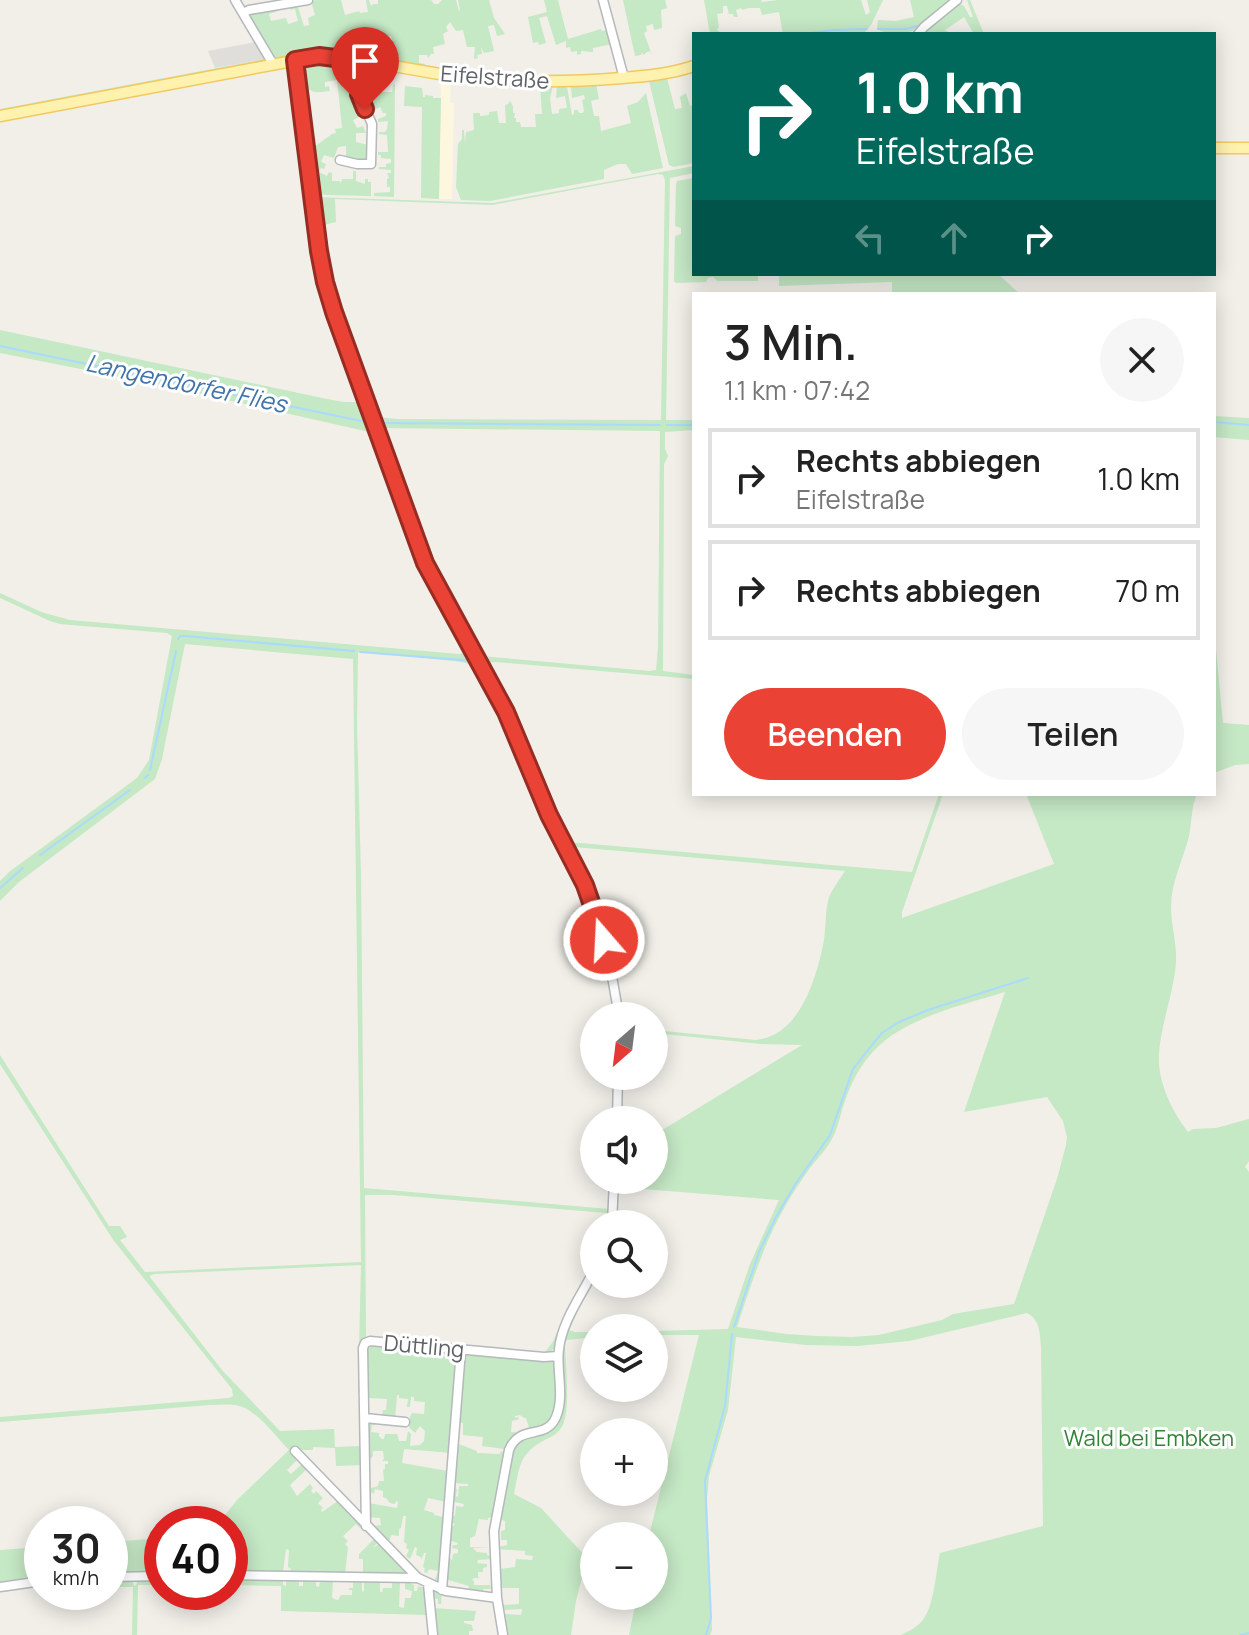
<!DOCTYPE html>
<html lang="de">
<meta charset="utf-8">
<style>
body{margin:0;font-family:Manrope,sans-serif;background:#f6f6f6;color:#222;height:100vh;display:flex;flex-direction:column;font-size:30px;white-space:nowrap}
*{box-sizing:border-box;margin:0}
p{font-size:26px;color:#767676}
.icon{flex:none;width:44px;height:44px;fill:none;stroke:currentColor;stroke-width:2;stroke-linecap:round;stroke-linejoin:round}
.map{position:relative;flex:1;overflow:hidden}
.details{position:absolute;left:692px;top:292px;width:524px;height:504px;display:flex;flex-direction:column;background:#fff;border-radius:0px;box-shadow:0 4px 20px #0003}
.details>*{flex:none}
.hud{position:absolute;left:692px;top:32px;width:524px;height:244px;border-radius:0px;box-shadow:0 4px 20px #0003;background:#00695c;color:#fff;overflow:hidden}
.needle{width:52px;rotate:208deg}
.controls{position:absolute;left:580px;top:1002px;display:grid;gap:16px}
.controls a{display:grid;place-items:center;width:88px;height:88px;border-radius:50%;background:#fff;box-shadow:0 4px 20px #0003;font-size:40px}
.speed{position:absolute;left:24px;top:1506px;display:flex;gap:16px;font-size:40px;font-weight:700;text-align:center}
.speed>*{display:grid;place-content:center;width:104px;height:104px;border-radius:50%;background:#fff;box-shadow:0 4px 20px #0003;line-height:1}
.speed small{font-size:20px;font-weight:400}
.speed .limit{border:12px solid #d22;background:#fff;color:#111}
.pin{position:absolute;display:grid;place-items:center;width:68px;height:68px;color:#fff;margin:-82px -34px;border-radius:50% 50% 50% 0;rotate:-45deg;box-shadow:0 0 8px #0007}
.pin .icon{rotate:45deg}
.me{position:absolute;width:88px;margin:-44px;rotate:341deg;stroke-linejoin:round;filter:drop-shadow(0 0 6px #0008)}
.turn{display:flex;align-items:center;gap:28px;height:168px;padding:0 32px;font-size:36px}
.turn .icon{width:104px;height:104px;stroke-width:2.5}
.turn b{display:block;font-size:56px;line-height:68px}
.lanes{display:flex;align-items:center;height:76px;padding:0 32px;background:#0003;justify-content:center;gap:40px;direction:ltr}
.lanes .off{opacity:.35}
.round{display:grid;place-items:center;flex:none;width:84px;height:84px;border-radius:42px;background:#f6f6f6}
.head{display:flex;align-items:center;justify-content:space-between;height:136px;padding:0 32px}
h1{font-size:48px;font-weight:600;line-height:60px}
.button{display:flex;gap:16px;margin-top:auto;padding:16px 32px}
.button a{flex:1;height:92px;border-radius:48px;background:#ea4335;color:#fff;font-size:32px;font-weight:600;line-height:92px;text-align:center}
.button a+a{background:#f6f6f6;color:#222}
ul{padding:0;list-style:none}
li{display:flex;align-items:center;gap:24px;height:100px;margin:0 16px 12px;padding:0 16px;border:4px solid #e0e0e0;border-radius:0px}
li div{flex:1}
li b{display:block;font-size:30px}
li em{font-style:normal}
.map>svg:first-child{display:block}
.commercial{fill:#fef7e0}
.industrial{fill:#e0deda}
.green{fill:#c5e8c5;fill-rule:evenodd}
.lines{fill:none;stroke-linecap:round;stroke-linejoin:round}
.stream{stroke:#aadaff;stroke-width:2}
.minor-casing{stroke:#b5b8bc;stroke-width:11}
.major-casing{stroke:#f2c960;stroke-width:13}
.minor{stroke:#fff;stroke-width:8}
.major{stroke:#fff2af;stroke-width:10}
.route-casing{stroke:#982c22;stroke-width:20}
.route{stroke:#ea4335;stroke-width:14}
.labels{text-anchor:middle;stroke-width:6;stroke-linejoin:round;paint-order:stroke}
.street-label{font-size:22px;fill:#5f6368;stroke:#fff}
.park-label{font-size:22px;fill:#348238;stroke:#fff}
.water-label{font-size:24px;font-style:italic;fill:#4174aa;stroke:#fff}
</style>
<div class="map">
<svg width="1249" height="1635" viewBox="0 0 1249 1635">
<rect width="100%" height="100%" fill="#f1efe8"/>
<!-- commercial -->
<path class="commercial" d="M 441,79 L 451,80 L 450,103 L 454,103 L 452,199 L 439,199 Z"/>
<!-- industrial -->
<path class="industrial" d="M 256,42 L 266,59 L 215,68 L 208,51 Z"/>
<!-- green -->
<path class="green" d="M 317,0 L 341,0 L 345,15 L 359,11 L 360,13 L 368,12 L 366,0 L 369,0 L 371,6 L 373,4 L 378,4 L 378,0 L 431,0 L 434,4 L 438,4 L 442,0 L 456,0 L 459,11 L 460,10 L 458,0 L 489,0 L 494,18 L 505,34 L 497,36 L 494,25 L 488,26 L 494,51 L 484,53 L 481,47 L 482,54 L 477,55 L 478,58 L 474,59 L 475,47 L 467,47 L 463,30 L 456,31 L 450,22 L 446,27 L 448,31 L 443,34 L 445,44 L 433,47 L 434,54 L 431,54 L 428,58 L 427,55 L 419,55 L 419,63 L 425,64 L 425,67 L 398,62 L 391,36 L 385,36 L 386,42 L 380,43 L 378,36 L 376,37 L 377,41 L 367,43 L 370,60 L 300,56 L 298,53 L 298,56 L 279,59 L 275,58 L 248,16 L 250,13 L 278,9 L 278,11 L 269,14 L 271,21 L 286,18 L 288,24 L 298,21 L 295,9 L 291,10 L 288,5 L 297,4 L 304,26 L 309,25 L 308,18 L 315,15 L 311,1 Z
M 544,0 L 558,0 L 568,39 L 601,29 L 602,31 L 607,30 L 612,44 L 593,48 L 593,52 L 581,51 L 581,54 L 577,55 L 577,51 L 571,52 L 570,47 L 566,48 L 566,41 L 556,45 L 547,16 L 539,18 L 546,43 L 539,45 L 538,42 L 533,43 L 528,17 L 547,12 Z
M 623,0 L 665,0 L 667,8 L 661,10 L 662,28 L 654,30 L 653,24 L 646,26 L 647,31 L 644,33 L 652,55 L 651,51 L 647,52 L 643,55 L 642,52 L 641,55 L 635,56 Z
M 704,0 L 761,0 L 762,2 L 778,0 L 861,0 L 866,15 L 870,12 L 867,0 L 883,0 L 871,25 L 865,32 L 783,34 L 779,12 L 762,15 L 760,8 L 749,8 L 742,10 L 741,8 L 736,10 L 738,17 L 734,17 L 733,14 L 729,14 L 727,6 L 723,6 L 723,13 L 717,14 L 719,27 L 717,30 L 719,31 L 720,34 L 718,33 L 710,34 Z
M 910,0 L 952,0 L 912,31 C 901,34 887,35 877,29 L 878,20 L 896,21 L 914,17 Z
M 967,0 L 970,0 L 984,34 L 974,34 L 964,17 L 945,30 L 952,34 L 924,34 L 924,31 L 958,3 L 964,6 L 970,17 L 973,17 Z
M 266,56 L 263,63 L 0,112 L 0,109 L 265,59 Z
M 313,62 L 336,63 L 338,78 L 342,78 L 343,87 L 354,85 L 353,77 L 356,77 L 356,99 L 363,115 L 353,120 L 357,128 L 363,126 L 366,133 L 356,133 L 356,142 L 368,145 L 367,158 L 365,160 L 358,161 L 346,156 L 346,146 L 338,147 L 334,158 L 324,155 L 321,162 L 326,164 L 324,169 L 321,168 L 319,172 L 327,176 L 329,172 L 332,173 L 332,181 L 339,181 L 341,183 L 342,179 L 353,179 L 353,171 L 356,171 L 356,181 L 365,184 L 365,179 L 368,179 L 368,182 L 371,182 L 371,196 L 325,195 L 318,193 L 314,189 L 307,149 L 314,147 L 332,134 L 336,133 L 335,129 L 342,128 L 337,80 L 325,82 L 325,87 L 329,86 L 330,91 C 325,91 320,93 315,92 C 303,89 297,74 300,63 Z
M 283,65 L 289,65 L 295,70 L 318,258 L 324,286 L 419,556 L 469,648 L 469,654 L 471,658 L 476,660 L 479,664 C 505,711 522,760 544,809 C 554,831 568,852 578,874 C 599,919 611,967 617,1016 L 614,1016 L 609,969 L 585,895 L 575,871 L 544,816 L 505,718 L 477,665 L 454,661 L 358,652 L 357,725 L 361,875 L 364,1188 L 609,1209 L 611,1180 L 613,1180 L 612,1207 L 609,1213 L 611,1216 L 610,1224 L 609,1224 L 609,1215 L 606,1213 L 394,1195 L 365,1195 L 366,1338 L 539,1353 L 545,1352 L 552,1343 L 594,1262 L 594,1266 L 570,1313 L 558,1343 L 550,1353 L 543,1356 L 369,1340 L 364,1342 L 362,1347 L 362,1398 L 361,1394 L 358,1394 L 361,1265 L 154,1274 L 149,1276 L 222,1370 L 280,1431 L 334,1429 L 335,1447 L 363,1446 L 363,1465 L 336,1466 L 335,1448 L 313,1447 L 313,1450 L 297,1450 L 293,1453 L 298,1459 L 287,1470 L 291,1474 L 302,1464 L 307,1469 L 290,1485 L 297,1496 L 310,1484 L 313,1488 L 311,1491 L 314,1494 L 316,1491 L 323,1498 L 318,1503 L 323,1508 L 321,1510 L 322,1512 L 338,1501 L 363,1527 L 361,1529 L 356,1524 L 343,1536 L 348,1541 L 345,1544 L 348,1547 L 345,1574 L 289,1573 L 291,1569 L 288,1567 L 289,1550 L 286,1549 L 283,1572 L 230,1572 L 230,1524 L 218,1524 L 237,1500 L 289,1450 C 275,1436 255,1407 235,1405 C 226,1404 217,1405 209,1405 L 0,1422 L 0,1417 L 229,1398 L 233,1396 L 232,1389 L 114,1241 L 0,1064 L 0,1055 L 109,1226 L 120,1226 L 127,1237 L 120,1240 L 145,1272 L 361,1262 L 353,659 L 185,644 L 162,759 L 155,779 L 19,882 L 0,901 L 0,881 L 9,872 L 137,778 L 149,760 L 172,636 L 167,633 L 60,624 L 50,621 L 0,598 L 0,593 L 41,612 L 70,620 L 459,654 L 467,653 L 468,649 L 430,584 L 418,559 L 374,433 L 156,384 L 0,353 L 0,330 L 327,399 L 344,402 L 360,402 L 362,399 L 359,389 L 319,275 L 293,75 L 291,70 L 278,68 L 0,122 L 0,119 Z
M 667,78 L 675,109 L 682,108 L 680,97 L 686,93 L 690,106 L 694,105 L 694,163 L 674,167 L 669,165 L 649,81 Z
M 362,81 L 364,81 L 364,89 L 375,89 L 376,81 L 378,81 L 379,83 L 381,84 L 381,92 L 392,92 L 393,84 L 395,84 L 394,197 L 374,196 L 374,193 L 390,192 L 390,187 L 387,187 L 387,179 L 389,178 L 387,173 L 391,173 L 391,170 L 379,169 L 379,167 L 386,167 L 386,164 L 391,163 L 391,159 L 381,158 L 381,155 L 378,155 L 378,152 L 388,152 L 387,135 L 379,134 L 379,132 L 385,132 L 387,129 L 388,121 L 378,122 L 378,119 L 386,116 L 386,113 L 383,113 L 380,107 L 371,111 L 370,102 L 365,101 L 361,94 Z
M 596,84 L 599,99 L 591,101 L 594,116 L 599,116 L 601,131 L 631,123 L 627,106 L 638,102 L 646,93 L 663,168 L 632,174 L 626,164 L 618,164 L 604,170 L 604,179 L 490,201 L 461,200 L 456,187 L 458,144 L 462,139 L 462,130 L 464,130 L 465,144 L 466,132 L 474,130 L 473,113 L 480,113 L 480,116 L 489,115 L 489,112 L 497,111 L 499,123 L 506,123 L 505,105 L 508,104 L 510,101 L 513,106 L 513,113 L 515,113 L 514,118 L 516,118 L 516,122 L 520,122 L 521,127 L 536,127 L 535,114 L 542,114 L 540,85 L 553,85 L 550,99 L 552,114 L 559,113 L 559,109 L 567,108 L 565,96 L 556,98 L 557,86 L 567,87 L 572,115 L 574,114 L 574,110 L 578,110 L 579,113 L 583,113 L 584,111 L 582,100 L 585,99 L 584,95 L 572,98 L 571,87 Z
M 405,86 L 422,88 L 423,97 L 425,97 L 425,95 L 433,96 L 433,98 L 441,98 L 439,199 L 421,198 L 422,107 L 404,106 Z
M 694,166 L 694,173 L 670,178 L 666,420 L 694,420 L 694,430 L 665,432 L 665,449 L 668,456 L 664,464 L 663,671 L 694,675 L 694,679 L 495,662 L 486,663 C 494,680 504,697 511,714 C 529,757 544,802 568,842 L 912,872 L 939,794 L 943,794 L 902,912 L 902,918 L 1054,864 L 1026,794 L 1197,794 C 1191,808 1192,821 1189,836 C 1183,860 1171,882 1171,907 C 1171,925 1177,944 1176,962 C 1174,995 1157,1033 1159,1065 C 1161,1088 1173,1113 1188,1132 L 1193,1129 L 1216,1128 L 1249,1119 L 1249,1161 L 1245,1167 L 1249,1172 L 1249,1635 L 901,1635 C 909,1631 916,1628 922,1621 C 934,1608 936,1571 940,1553 L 1043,1526 L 1041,1347 C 1040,1334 1040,1319 1027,1313 L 909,1341 L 858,1346 L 806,1345 L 736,1337 L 728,1410 L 709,1476 L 707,1499 L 712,1630 L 710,1635 L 629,1635 L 637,1596 L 654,1596 L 654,1536 L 649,1536 L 699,1335 L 654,1335 L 654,1331 L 728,1329 L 750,1264 L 779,1200 L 618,1187 L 618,1184 L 622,1183 L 616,1180 L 654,1180 L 654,1135 L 802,1045 L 761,1044 L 654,1033 L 654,1030 L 756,1040 C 800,1036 817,977 824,940 C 826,926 825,911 829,897 C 833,888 840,879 845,871 L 574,847 L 573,852 C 596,899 613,947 620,999 L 611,958 L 569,848 L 570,846 L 564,840 L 483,664 L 484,661 L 479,656 L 432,575 L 325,277 L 315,197 L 493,203 ZM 658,174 L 663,175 L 665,180 L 661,420 L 398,419 L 377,417 C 354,353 328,293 320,226 L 336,222 L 335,199 L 492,205 ZM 381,428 L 660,431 L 658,648 L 656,670 L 649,671 L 481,656 L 438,582 L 426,557 ZM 1005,992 L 964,1112 L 1047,1097 L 1063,1121 L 1067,1137 L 1066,1145 L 1057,1179 L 1014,1304 L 953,1314 L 942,1320 L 879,1335 L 852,1337 L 817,1336 L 786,1334 L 737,1327 C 751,1285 764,1242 787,1203 C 794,1191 802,1179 810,1168 C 816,1160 824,1152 829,1144 C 836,1134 839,1121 842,1110 C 850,1084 861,1061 882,1043 C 913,1016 966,1004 1005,992 Z
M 694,178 L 694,274 L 758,274 L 758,281 L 717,281 L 713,277 L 708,278 L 706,282 L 676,283 L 674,281 L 675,236 L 681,234 L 681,228 L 675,226 L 676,184 L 677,181 Z
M 779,274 L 998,274 L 1020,294 L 892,294 L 892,282 L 779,286 Z
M 1214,416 L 1249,418 L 1249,440 L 1214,437 Z
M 1214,628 L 1223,723 L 1249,725 L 1249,764 L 1235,765 L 1214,773 Z
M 594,1277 L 569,1330 L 575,1332 L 594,1332 L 594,1337 L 567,1340 L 565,1342 C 565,1363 572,1412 561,1428 C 557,1435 548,1438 541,1442 C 518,1455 519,1471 514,1494 L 541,1508 L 587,1558 L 576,1601 L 571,1635 L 507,1635 L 505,1614 L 521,1615 L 522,1609 L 505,1610 L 502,1605 L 519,1604 L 519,1588 L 500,1588 L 499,1569 L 515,1567 L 516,1559 L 532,1560 L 533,1556 L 525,1555 L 525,1551 L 498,1549 L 498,1547 L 507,1545 L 507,1540 L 501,1540 L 501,1531 L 505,1530 L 505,1521 L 499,1519 L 505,1498 L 503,1497 L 513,1449 L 518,1440 L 548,1430 L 561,1388 L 563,1340 L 566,1338 L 567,1327 Z
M 369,1343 L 458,1353 L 451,1453 L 404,1449 L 402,1463 L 448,1471 L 446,1502 L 428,1498 L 424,1510 L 434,1513 L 434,1515 L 444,1517 L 440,1582 L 435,1580 L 438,1571 L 429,1569 L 427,1573 L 424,1572 L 425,1568 L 423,1567 L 426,1553 L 424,1553 L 421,1560 L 421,1557 L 416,1555 L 417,1548 L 415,1547 L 410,1559 L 406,1556 L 409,1550 L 406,1548 L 407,1544 L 404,1542 L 406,1516 L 403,1516 L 401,1528 L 399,1529 L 399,1536 L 391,1535 L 390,1540 L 384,1541 L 369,1524 L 372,1524 L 373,1526 L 381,1525 L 380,1518 L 368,1517 L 368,1503 L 397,1508 L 398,1502 L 396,1501 L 395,1504 L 390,1503 L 386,1498 L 383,1497 L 383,1491 L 375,1489 L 374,1494 L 371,1492 L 371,1488 L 378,1486 L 379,1481 L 384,1481 L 383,1470 L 385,1469 L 385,1464 L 388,1464 L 388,1461 L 382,1461 L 384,1459 L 383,1451 L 373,1451 L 373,1456 L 369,1460 L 367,1426 L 372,1421 L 376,1422 L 375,1425 L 372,1425 L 371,1432 L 379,1433 L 379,1436 L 382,1439 L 384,1439 L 385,1434 L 397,1434 L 399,1441 L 406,1441 L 408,1431 L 411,1434 L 410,1446 L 420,1445 L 424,1441 L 425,1431 L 420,1426 L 415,1433 L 409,1427 L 410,1417 L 412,1413 L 424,1414 L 425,1402 L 414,1401 L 414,1397 L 411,1397 L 410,1407 L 407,1407 L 408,1399 L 399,1398 L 399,1395 L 397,1395 L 395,1419 L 373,1415 L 382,1415 L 383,1410 L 386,1410 L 387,1399 L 369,1398 L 367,1407 L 364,1351 Z
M 464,1353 L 550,1360 L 555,1363 L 557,1406 L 549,1424 L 530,1431 L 526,1418 L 524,1418 L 520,1415 L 515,1416 L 515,1418 L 518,1417 L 519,1419 L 512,1421 L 511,1432 L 515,1432 L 515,1435 L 510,1442 L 507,1443 L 504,1449 L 482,1446 L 483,1437 L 463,1435 L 463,1423 L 456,1422 Z
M 456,1443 L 477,1451 L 477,1453 L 500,1454 L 501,1451 L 504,1452 L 503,1464 L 492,1514 L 493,1517 L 488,1518 L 488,1520 L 479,1519 L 475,1536 L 470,1538 L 470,1547 L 490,1548 L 473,1548 L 477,1552 L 487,1553 L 487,1555 L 491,1556 L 492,1559 L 478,1560 L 477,1563 L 487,1564 L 487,1567 L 483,1568 L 483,1572 L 478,1572 L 478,1577 L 480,1578 L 474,1578 L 472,1580 L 474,1581 L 474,1585 L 490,1585 L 491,1589 L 483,1589 L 482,1593 L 468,1591 L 469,1586 L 445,1579 L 448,1557 L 452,1560 L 453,1554 L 458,1553 L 458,1549 L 452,1548 L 453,1545 L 457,1545 L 458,1543 L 448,1540 L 449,1526 L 452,1528 L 455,1524 L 449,1521 L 450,1516 L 455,1516 L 456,1506 L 463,1507 L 464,1504 L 451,1501 L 453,1488 L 457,1489 L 456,1496 L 458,1497 L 459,1486 L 468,1486 L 468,1484 L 452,1483 Z
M 162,1538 L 162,1573 L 110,1574 L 110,1542 Z
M 374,1539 L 377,1543 L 373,1548 L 379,1544 L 405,1572 L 404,1575 L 363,1575 L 363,1559 L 359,1559 L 359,1554 Z
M 42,1547 L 42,1577 L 0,1584 L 0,1550 Z
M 230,1578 L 283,1578 L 283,1585 L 286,1586 L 286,1580 L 299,1580 L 299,1586 L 303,1586 L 303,1580 L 316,1581 L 316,1586 L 319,1587 L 320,1581 L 333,1581 L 332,1597 L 334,1599 L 338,1600 L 341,1595 L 352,1595 L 352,1590 L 349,1590 L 349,1588 L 353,1588 L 353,1581 L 362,1582 L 362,1592 L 364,1591 L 364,1582 L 380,1582 L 380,1592 L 382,1592 L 383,1588 L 392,1588 L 392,1582 L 400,1583 L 399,1607 L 404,1608 L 405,1598 L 411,1598 L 412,1591 L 405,1589 L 405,1581 L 414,1585 L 414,1591 L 417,1591 L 418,1586 L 442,1593 L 441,1604 L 438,1604 L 438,1599 L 433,1599 L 434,1608 L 476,1611 L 474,1621 L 464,1621 L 464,1623 L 472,1625 L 473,1631 L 469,1631 L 469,1635 L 431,1635 L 429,1615 L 281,1611 L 281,1586 L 230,1585 Z
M 110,1579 L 132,1579 L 134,1586 L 136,1585 L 138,1580 L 162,1579 L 162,1585 L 138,1585 L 137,1635 L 132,1635 L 133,1587 L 110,1587 Z"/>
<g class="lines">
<!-- stream -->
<path class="stream" d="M 878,29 L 906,29 L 917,26
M 811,33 L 832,30 L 867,29
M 1214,143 L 1249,143
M 0,346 L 371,423
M 1214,422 L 1249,425
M 377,423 L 660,425
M 667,425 L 694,425
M 178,639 L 180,636 L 185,636 L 354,651
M 360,652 L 475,661
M 150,770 L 176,651
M 145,778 L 148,775
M 40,855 L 130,790
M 0,888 L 23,868
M 734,1327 L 759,1252 L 776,1217 L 796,1183 L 830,1135 L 853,1069 L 872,1045 L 882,1033 L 899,1022 L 928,1010 L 1028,978
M 706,1635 L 711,1618 L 705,1481 L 725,1406 L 732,1334
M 1240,1635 L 1249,1633"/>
<!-- minor casing -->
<g class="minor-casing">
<path id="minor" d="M 235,0 L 273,64
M 603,0 L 624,78
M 243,13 L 249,10 L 308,0
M 918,34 L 924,27 L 957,0
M 295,60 L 319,251 L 325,282 L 334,312 L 425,563 L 498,696 L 549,815 L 585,885 L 608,954 L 619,1016
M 340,160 L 357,164 L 371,164 L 372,124 L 359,94 L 359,61
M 617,1120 L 618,1076
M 612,1224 L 614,1180
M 365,1418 L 405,1422
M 295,1451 L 418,1578 L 446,1591 L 497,1598
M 366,1526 L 363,1348 L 365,1343 L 370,1341 L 544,1357 L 558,1356
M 230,1575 L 417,1578
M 110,1577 L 162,1576
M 428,1584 L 433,1635
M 0,1587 L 42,1581
M 442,1590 L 461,1350
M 503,1635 L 497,1598 L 494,1531 L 509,1450 C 520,1423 546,1441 556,1417 C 565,1396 556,1370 559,1349 C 562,1321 582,1295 594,1270"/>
</g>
<!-- major casing -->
<g class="major-casing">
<path id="major" d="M 0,116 L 319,56 C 359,58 400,68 440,74 C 500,83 561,83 622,78 C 647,76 670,74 694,66
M 1214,148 L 1249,148"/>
</g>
<!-- minor -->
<use href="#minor" class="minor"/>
<!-- major -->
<use href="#major" class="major"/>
</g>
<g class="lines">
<!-- route casing -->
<g class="route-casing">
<path id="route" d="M 365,109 L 359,94 L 359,61 L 319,56 L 295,60 L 319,251 L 325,282 L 334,312 L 425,563 L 506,712 L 549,815 L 585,885 L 604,940"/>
</g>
<!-- route -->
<use href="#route" class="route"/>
</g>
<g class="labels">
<!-- street labels -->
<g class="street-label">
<text transform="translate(495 77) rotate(4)" y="8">Eifelstraße</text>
<text transform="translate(424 1346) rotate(5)" y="8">Düttling</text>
</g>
<!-- park labels -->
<g class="park-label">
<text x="1149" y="1446">Wald bei Embken</text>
</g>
<!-- water labels -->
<g class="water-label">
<text transform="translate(186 384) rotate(12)" y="8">Langendorfer Flies</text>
</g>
</g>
</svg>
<div class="controls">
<a><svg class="needle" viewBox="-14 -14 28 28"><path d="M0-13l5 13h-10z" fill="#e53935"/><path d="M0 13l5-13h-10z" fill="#767676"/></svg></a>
<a><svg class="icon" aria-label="sound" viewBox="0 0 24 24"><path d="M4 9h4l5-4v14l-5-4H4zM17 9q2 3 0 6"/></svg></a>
<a><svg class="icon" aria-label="search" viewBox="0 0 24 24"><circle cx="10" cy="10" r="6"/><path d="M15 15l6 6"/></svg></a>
<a><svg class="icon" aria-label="layers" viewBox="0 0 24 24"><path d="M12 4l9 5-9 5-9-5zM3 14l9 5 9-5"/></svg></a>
<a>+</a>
<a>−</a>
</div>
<div class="speed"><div>30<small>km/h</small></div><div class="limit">40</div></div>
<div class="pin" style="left:365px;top:109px;background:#d93025"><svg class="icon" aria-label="arrive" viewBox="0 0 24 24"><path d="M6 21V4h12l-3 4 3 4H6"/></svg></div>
<svg class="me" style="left:604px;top:940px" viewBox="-20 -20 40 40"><circle r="17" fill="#ea4335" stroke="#fff" stroke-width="3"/><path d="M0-11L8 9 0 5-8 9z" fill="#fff"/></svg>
<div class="hud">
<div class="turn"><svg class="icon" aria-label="right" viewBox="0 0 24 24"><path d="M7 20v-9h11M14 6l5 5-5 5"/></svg><div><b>1.0 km</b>Eifelstraße</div></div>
<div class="lanes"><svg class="icon off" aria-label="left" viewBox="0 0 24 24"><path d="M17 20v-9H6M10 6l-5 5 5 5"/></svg><svg class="icon off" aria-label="ahead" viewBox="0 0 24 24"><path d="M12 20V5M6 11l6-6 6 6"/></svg><svg class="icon" aria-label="right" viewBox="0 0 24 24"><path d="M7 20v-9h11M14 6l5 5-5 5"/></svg></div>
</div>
<section class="details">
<div class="head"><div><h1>3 Min.</h1><p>1.1 km · 07:42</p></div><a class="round"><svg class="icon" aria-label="close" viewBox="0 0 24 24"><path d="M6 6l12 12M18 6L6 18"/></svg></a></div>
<ul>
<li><svg class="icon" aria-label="right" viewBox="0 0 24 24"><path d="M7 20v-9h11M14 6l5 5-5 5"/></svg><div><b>Rechts abbiegen</b><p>Eifelstraße</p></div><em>1.0 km</em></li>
<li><svg class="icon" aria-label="right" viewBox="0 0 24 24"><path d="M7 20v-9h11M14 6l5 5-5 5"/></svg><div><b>Rechts abbiegen</b></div><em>70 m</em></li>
</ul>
<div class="button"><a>Beenden</a><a>Teilen</a></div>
</section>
</div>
